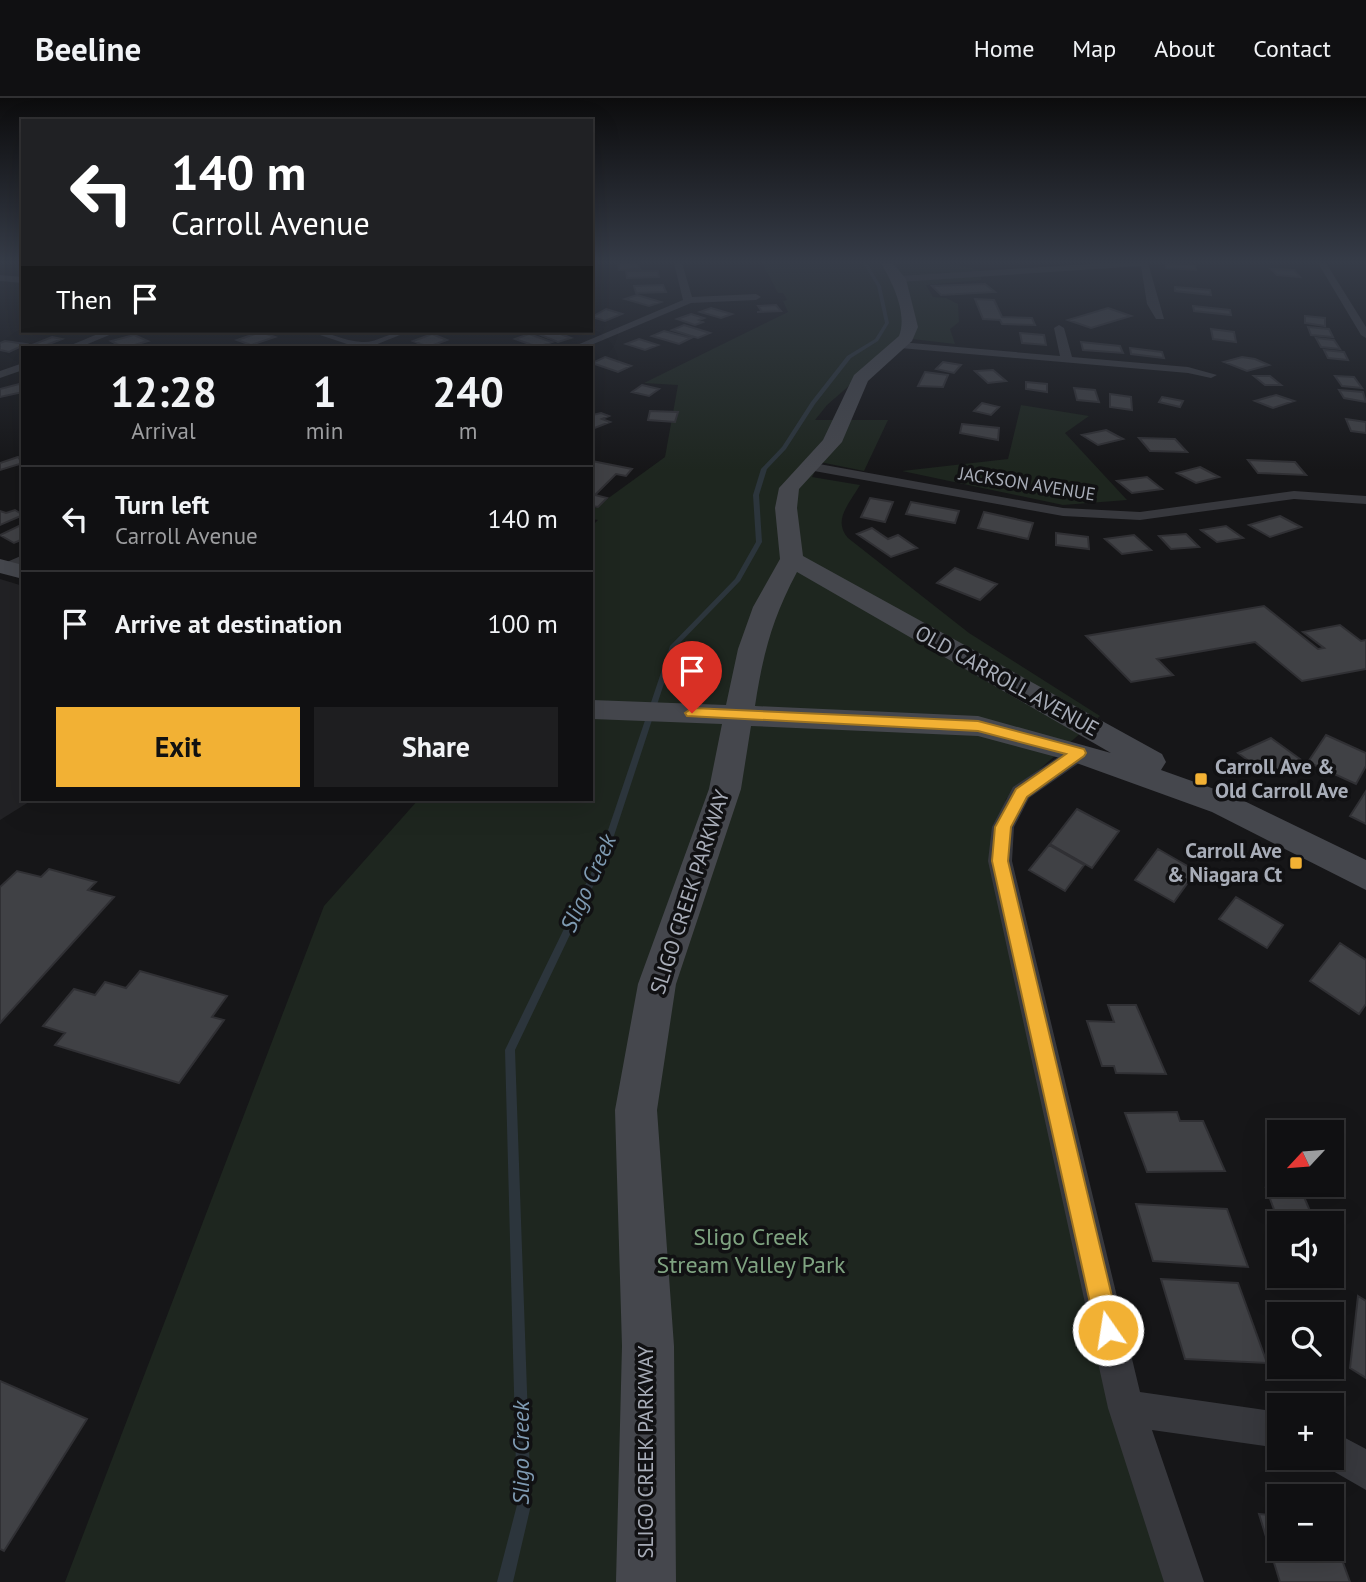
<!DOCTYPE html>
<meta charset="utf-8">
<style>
body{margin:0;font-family:"PT Sans",sans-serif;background:#1e1e20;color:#f1f3f6;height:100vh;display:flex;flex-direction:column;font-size:26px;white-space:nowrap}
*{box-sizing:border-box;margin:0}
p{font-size:23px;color:#9c9d9f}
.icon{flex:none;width:38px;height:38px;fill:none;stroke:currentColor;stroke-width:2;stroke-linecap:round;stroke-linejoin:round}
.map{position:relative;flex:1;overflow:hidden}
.panel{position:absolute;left:21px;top:248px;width:572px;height:455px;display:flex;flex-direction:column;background:#101012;border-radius:0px;box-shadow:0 7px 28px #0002,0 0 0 2px #303032}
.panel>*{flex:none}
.guide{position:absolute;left:21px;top:21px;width:572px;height:214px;border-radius:0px;box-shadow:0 7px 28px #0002,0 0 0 2px #303032;background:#202124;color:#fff;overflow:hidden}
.needle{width:46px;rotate:244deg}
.fabs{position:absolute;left:1267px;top:1022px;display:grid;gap:14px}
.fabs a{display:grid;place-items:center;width:77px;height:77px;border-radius:0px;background:#101012;box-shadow:0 7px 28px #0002,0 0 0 2px #303032;font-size:35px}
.pin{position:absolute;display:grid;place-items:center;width:60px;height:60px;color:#fff;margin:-72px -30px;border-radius:50% 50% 50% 0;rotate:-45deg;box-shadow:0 0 7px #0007}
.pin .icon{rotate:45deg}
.me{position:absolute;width:77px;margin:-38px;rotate:347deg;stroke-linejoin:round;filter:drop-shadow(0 0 5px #0008)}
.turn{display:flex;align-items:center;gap:24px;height:147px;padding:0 35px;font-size:32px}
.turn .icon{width:91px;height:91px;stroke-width:2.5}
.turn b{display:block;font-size:49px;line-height:60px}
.then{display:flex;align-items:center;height:66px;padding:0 35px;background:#0003;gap:14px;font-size:26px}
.eta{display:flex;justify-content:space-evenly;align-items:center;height:119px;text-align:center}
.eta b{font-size:42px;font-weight:600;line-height:49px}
.primary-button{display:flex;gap:14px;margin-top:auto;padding:14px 35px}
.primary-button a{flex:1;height:80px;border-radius:0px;background:#f2b134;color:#111;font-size:28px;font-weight:600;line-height:80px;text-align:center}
.primary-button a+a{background:#1e1e20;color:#f1f3f6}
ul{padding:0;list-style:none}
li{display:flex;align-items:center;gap:21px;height:105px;padding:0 35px;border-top:2px solid #303032}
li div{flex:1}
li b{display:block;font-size:26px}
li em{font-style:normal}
header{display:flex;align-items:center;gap:42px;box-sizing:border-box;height:98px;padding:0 35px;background:#101012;border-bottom:2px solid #303032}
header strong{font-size:33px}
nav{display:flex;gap:38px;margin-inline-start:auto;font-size:24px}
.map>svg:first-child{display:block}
.built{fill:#222225}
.green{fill:#1e261f}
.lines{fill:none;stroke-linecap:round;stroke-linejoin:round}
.stream{fill:#2c353c;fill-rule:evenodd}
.building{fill:#404145;stroke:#303034;stroke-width:2}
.street{fill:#37383d;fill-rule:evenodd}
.secondary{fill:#45474d;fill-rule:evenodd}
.route{fill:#f2b134;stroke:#9d7322;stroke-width:2}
.poi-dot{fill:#f2b134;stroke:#111113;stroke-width:2.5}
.labels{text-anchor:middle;stroke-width:7;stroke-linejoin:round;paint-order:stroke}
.far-street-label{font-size:18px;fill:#a8adb8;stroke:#111113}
.street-label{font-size:21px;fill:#a8adb8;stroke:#111113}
.poi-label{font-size:21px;font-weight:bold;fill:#a8adb8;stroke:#111113;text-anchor:start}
.water-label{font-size:23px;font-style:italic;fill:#7f9bb3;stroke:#111113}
.near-park-label{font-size:24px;fill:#7fa381;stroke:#111113}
</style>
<header>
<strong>Beeline</strong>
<nav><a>Home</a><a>Map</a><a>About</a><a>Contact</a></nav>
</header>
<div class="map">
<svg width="1366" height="1484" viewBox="0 0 1366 1484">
<rect width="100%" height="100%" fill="#161618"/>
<!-- built -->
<path class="built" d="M 0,481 L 23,488 L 23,702 L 32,702 L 0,722 Z"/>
<!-- green -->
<path class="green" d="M 762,165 L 946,165 L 980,172 L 981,182 L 926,187 L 933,199 L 946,200 L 958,206 L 959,224 L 950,231 L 955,246 L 904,240 L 827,307 L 815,322 L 888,322 L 864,373 L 820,364 L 812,379 L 860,387 C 850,405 832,422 848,440 L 969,535 L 1100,618 L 1006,701 L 998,757 L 1165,1484 L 65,1484 L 324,808 L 418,702 L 592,702 L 592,428 L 598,422 L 592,421 L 592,412 L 665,359 L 678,287 L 644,285 L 788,214 L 783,203 L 787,202 L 783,195 L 778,195 Z
M 1021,307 L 1089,318 L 1065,335 L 1127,402 L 1063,407 L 902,373 L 1008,361 Z"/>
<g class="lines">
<!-- stream -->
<path class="stream" d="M 863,165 L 867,165 L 881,188 L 889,225 L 878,243 L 851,260 L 815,306 L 786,351 L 767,371 L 759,397 L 762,444 L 740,483 L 676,549 L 607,759 L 515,952 L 531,1407 L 513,1484 L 497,1484 L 517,1407 L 505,952 L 599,759 L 670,548 L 735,481 L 756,444 L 753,397 L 761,371 L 782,349 L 811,304 L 847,258 L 875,241 L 885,225 L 877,188 Z"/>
</g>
<!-- building -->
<path class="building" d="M 618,165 L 638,165 L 640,171 L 619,172 Z
M 1166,165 L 1195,167 L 1196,172 L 1166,170 Z
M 1271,171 L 1294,172 L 1300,179 L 1277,177 Z
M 626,173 L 658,173 L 659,179 L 627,180 Z
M 985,186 L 995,194 L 941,197 L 932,188 Z
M 663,187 L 666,194 L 636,195 L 634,188 Z
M 1175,189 L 1210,192 L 1211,197 L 1175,193 Z
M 637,197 L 661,204 L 649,208 L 625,201 Z
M 975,201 L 994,202 L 1002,219 L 1032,220 L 1035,227 L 1002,226 L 1000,222 L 983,221 Z
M 776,207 L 781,213 L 757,214 L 762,214 L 758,208 Z
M 1193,208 L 1230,212 L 1231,217 L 1194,213 Z
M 711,210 L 732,216 L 721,220 L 700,214 Z
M 1108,210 L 1131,218 L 1091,230 L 1068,222 Z
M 606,211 L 622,216 L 605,223 L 592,219 Z
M 691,216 L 704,220 L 699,222 L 703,224 L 695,227 L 677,221 Z
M 1305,218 L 1325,220 L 1325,228 L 1305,225 Z
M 684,227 L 710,235 L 698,240 L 672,232 Z
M 1308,229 L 1329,231 L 1333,239 L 1311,237 Z
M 1211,231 L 1234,234 L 1236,244 L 1213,241 Z
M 548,233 L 553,233 L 571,240 L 558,244 L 538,236 Z
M 664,233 L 691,240 L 679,246 L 652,238 Z
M 261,234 L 275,239 L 251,247 L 237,242 Z
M 1020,235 L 1044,237 L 1046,247 L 1022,245 Z
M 432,236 L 447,242 L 428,249 L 413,243 Z
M 529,236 L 552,244 L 538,249 L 515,241 Z
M 134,237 L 148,243 L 124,250 L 111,243 Z
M 52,239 L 62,241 L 39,250 L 27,249 Z
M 1316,240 L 1334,242 L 1340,251 L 1321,249 Z
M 639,241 L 658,247 L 645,252 L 626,246 Z
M 5,243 L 26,246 L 9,254 L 0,252 L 0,245 Z
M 1081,244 L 1120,248 L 1123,255 L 1083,252 Z
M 1130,250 L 1162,254 L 1164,260 L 1131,256 Z
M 1324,252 L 1344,254 L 1348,262 L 1328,260 Z
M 605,259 L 631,268 L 618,274 L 592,265 Z
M 1242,259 L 1255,261 L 1269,267 L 1247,273 L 1224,264 Z
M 943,264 L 961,267 L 954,275 L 936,271 Z
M 993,272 L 1006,283 L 988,285 L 975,273 Z
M 925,274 L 948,277 L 943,289 L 918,288 Z
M 1254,278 L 1270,278 L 1281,287 L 1265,287 Z
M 1335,278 L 1354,279 L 1362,290 L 1342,288 Z
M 1026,284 L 1047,286 L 1047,294 L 1026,291 Z
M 19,286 L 23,288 L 23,294 L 0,299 L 0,291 Z
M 642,287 L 659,291 L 649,298 L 632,294 Z
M 1074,290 L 1095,292 L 1099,304 L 1077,302 Z
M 1339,292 L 1363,294 L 1366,304 L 1344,300 Z
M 1110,296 L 1131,299 L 1132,312 L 1110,309 Z
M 1276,297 L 1294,303 L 1273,310 L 1255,303 Z
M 1162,299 L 1183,303 L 1180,309 L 1159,304 Z
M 982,305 L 999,309 L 991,317 L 974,313 Z
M 650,313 L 678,314 L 675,324 L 648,322 Z
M 601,315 L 609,318 L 602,321 L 610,324 L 592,331 L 592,317 Z
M 1346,321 L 1366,324 L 1366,335 L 1351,333 Z
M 962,326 L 999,330 L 998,342 L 960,335 Z
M 1106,332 L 1123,341 L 1098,347 L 1082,337 Z
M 1139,340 L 1175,341 L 1187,354 L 1150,353 Z
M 18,359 L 23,365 L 0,372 L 0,365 Z
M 1248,362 L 1295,364 L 1306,377 L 1258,375 Z
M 592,363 L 632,371 L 626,378 L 616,376 L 595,397 L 607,400 L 598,409 L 592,408 Z
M 1200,369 L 1219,379 L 1196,385 L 1177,375 Z
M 1147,379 L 1162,391 L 1132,395 L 1117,383 Z
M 870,400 L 893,404 L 885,424 L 861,419 Z
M 911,404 L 959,413 L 955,425 L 906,416 Z
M 15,412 L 23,417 L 0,427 L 0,413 L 6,415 Z
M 984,414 L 1033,425 L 1028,441 L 978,430 Z
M 1280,418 L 1301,429 L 1270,439 L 1249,427 Z
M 23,426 L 23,441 L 14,445 L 0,437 Z
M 1226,428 L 1243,440 L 1217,444 L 1201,432 Z
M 872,430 L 888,441 L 898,437 L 917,450 L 891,459 L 857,436 Z
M 1056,435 L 1088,439 L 1089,451 L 1056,447 Z
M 1186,436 L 1199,449 L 1171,451 L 1159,438 Z
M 1134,437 L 1151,452 L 1122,456 L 1105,441 Z
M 955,470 L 997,486 L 980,502 L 937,485 Z
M 1264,508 L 1318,551 L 1324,550 L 1303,534 L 1340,527 L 1361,543 L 1366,542 L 1366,571 L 1302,583 L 1255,544 L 1157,561 L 1173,577 L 1131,584 L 1086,538 Z
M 1326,637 L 1366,655 L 1366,668 L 1356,686 L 1308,664 Z
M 1271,640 L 1300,661 L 1268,677 L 1238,655 Z
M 1366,693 L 1366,726 L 1350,718 Z
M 1077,711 L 1119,733 L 1092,770 L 1050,746 Z
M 1049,747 L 1084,767 L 1065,793 L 1029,772 Z
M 1158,751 L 1196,773 L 1174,804 L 1135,782 Z
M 49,771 L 96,784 L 88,792 L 114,799 L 0,925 L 0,789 L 17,773 L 41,779 Z
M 1236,799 L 1283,827 L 1267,850 L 1219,821 Z
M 1340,845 L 1366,862 L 1366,906 L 1359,916 L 1310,883 Z
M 140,873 L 227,898 L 212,919 L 224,922 L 179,985 L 55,947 L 65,935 L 43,928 L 74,891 L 95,897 L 105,884 L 126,890 Z
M 1108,907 L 1136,907 L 1166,976 L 1116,975 L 1114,968 L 1102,968 L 1087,923 L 1114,924 Z
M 1177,1014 L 1180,1023 L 1203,1023 L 1225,1073 L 1147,1074 L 1125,1015 Z
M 1266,1090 L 1302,1094 L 1315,1125 L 1279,1125 Z
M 1136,1106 L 1227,1111 L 1248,1169 L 1153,1163 Z
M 1161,1181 L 1238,1185 L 1267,1265 L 1185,1261 Z
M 1358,1198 L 1366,1203 L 1366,1280 L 1350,1270 Z
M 0,1283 L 87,1321 L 4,1453 L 0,1451 Z
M 1259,1416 L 1279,1418 L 1279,1451 L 1332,1451 L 1332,1434 L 1350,1484 L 1280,1484 Z"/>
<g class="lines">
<!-- street -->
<path class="street" d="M 674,165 L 682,165 L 692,199 L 756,196 L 761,199 L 756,202 L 691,205 L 584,250 L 570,250 L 683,202 Z
M 1106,165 L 1148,165 L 1164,221 L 1156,221 L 1147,206 L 1141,168 L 899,184 L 894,181 L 899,178 Z
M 1318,165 L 1326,165 L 1366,229 L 1366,240 L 1361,237 Z
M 0,177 L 23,179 L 23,185 L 0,183 Z
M 1059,227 L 1064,230 L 1072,259 L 1188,269 L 1217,277 L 1211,280 L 1188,275 L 900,250 L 895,247 L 900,244 L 1060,258 L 1054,230 Z
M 105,233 L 119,233 L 78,250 L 64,250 Z
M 308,233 C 327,232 343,243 362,244 C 377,245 393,232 410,233 L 375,247 L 377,250 L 359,250 Z
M 23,265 L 23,272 L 0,280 L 0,273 Z
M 808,364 L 1063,410 L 1140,414 L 1294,393 L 1366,398 L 1366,406 L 1294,401 L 1140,422 L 1063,418 L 803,371 L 803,365 Z
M 23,457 L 23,468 L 6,475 L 0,473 L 0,467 Z
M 1079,648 L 1086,650 L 1089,655 L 1086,660 L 1029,700 L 1014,729 L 1012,763 L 1140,1294 L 1279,1314 L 1279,1350 L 1152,1332 L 1204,1484 L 1164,1484 L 1108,1310 L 988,763 L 992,729 L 1013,689 L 1072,650 Z
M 1332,1333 L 1366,1351 L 1366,1392 L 1319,1365 L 1316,1360 L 1332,1360 Z"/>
<!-- secondary -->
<path class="secondary" d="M 881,165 L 893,165 L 906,181 L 918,229 L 912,243 L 868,283 L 842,344 L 799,391 L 797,410 L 803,458 L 1162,656 L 1166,664 L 1161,672 L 1234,698 L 1366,762 L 1366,792 L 1212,714 L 1071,663 L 978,638 L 751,628 L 741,691 L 676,886 L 657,1012 L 674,1248 L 676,1484 L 616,1484 L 622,1248 L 615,1012 L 638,886 L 709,691 L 722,626 L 592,621 L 592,602 L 726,607 L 738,551 L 753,509 L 780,461 L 775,410 L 779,390 L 823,342 L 854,277 L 899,238 C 908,215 892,184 881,165 ZM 797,474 L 1111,655 L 978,618 L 755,608 C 763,556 772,521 797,474 Z
M 0,461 L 23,467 L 23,481 L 0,475 Z"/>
</g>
<!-- sky -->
<linearGradient id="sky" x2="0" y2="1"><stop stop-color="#0c0c0d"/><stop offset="0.44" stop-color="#363c48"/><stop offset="1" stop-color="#363c48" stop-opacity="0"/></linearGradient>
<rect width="1366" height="372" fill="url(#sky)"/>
<!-- route -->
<path class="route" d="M 692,610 L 978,623 L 1084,651 L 1086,655 L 1084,658 L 1027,699 L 1011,729 L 1008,763 L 1120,1232 L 1117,1241 L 1108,1244 L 1100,1241 L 1096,1232 L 992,763 L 995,729 L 1016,691 L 1066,656 L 978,633 L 687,618 L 685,615 Z"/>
<!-- markers -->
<g class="poi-dot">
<rect x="1194" y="674" width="14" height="14" rx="3.5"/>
<rect x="1289" y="758" width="14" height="14" rx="3.5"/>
</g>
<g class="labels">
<!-- far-street labels -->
<g class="far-street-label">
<text transform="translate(1027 386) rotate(9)" y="6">JACKSON AVENUE</text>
</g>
<!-- street labels -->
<g class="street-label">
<text transform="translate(1007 583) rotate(29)" y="7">OLD CARROLL AVENUE</text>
<text transform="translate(690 794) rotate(-72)" y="7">SLIGO CREEK PARKWAY</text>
<text transform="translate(646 1354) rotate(-90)" y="7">SLIGO CREEK PARKWAY</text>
</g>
<!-- poi labels -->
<g class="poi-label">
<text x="1215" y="676">Carroll Ave &amp;<tspan x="1215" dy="24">Old Carroll Ave</tspan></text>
<text x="1282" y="760" text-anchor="end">Carroll Ave<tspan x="1282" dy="24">&amp; Niagara Ct</tspan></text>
</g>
<!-- water labels -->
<g class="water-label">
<text transform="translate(588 785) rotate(-66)" y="8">Sligo Creek</text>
<text transform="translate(521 1355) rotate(-90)" y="8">Sligo Creek</text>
</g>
<!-- near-park labels -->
<g class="near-park-label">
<text x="751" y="1147">Sligo Creek<tspan x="751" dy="28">Stream Valley Park</tspan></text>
</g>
</g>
</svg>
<div class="fabs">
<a><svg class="needle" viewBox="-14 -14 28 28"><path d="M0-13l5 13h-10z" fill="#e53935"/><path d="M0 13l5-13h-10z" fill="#9c9d9f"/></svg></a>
<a><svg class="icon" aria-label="sound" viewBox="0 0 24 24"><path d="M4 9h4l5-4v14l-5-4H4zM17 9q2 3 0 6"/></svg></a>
<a><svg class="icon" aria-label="search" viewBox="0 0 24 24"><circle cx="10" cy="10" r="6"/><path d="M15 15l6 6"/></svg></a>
<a>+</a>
<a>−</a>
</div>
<div class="pin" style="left:692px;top:615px;background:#d93025"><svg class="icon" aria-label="arrive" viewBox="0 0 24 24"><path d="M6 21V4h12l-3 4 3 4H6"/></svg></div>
<svg class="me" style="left:1108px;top:1232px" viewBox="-20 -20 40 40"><circle r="17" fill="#f2b134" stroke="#fff" stroke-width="3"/><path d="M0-11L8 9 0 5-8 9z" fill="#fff"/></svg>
<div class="guide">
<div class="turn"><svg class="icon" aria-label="left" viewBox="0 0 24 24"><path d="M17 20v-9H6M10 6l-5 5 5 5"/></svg><div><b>140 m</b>Carroll Avenue</div></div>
<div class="then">Then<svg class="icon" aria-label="arrive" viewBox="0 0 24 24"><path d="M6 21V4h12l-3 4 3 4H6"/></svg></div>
</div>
<section class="panel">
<div class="eta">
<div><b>12:28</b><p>Arrival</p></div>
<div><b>1</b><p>min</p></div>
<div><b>240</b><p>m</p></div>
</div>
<ul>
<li><svg class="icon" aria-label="left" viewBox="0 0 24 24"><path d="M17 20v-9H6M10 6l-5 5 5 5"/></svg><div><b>Turn left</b><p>Carroll Avenue</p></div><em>140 m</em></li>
<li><svg class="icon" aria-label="arrive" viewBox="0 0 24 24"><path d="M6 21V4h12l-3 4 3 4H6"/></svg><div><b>Arrive at destination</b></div><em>100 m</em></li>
</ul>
<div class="primary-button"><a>Exit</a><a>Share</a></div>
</section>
</div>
